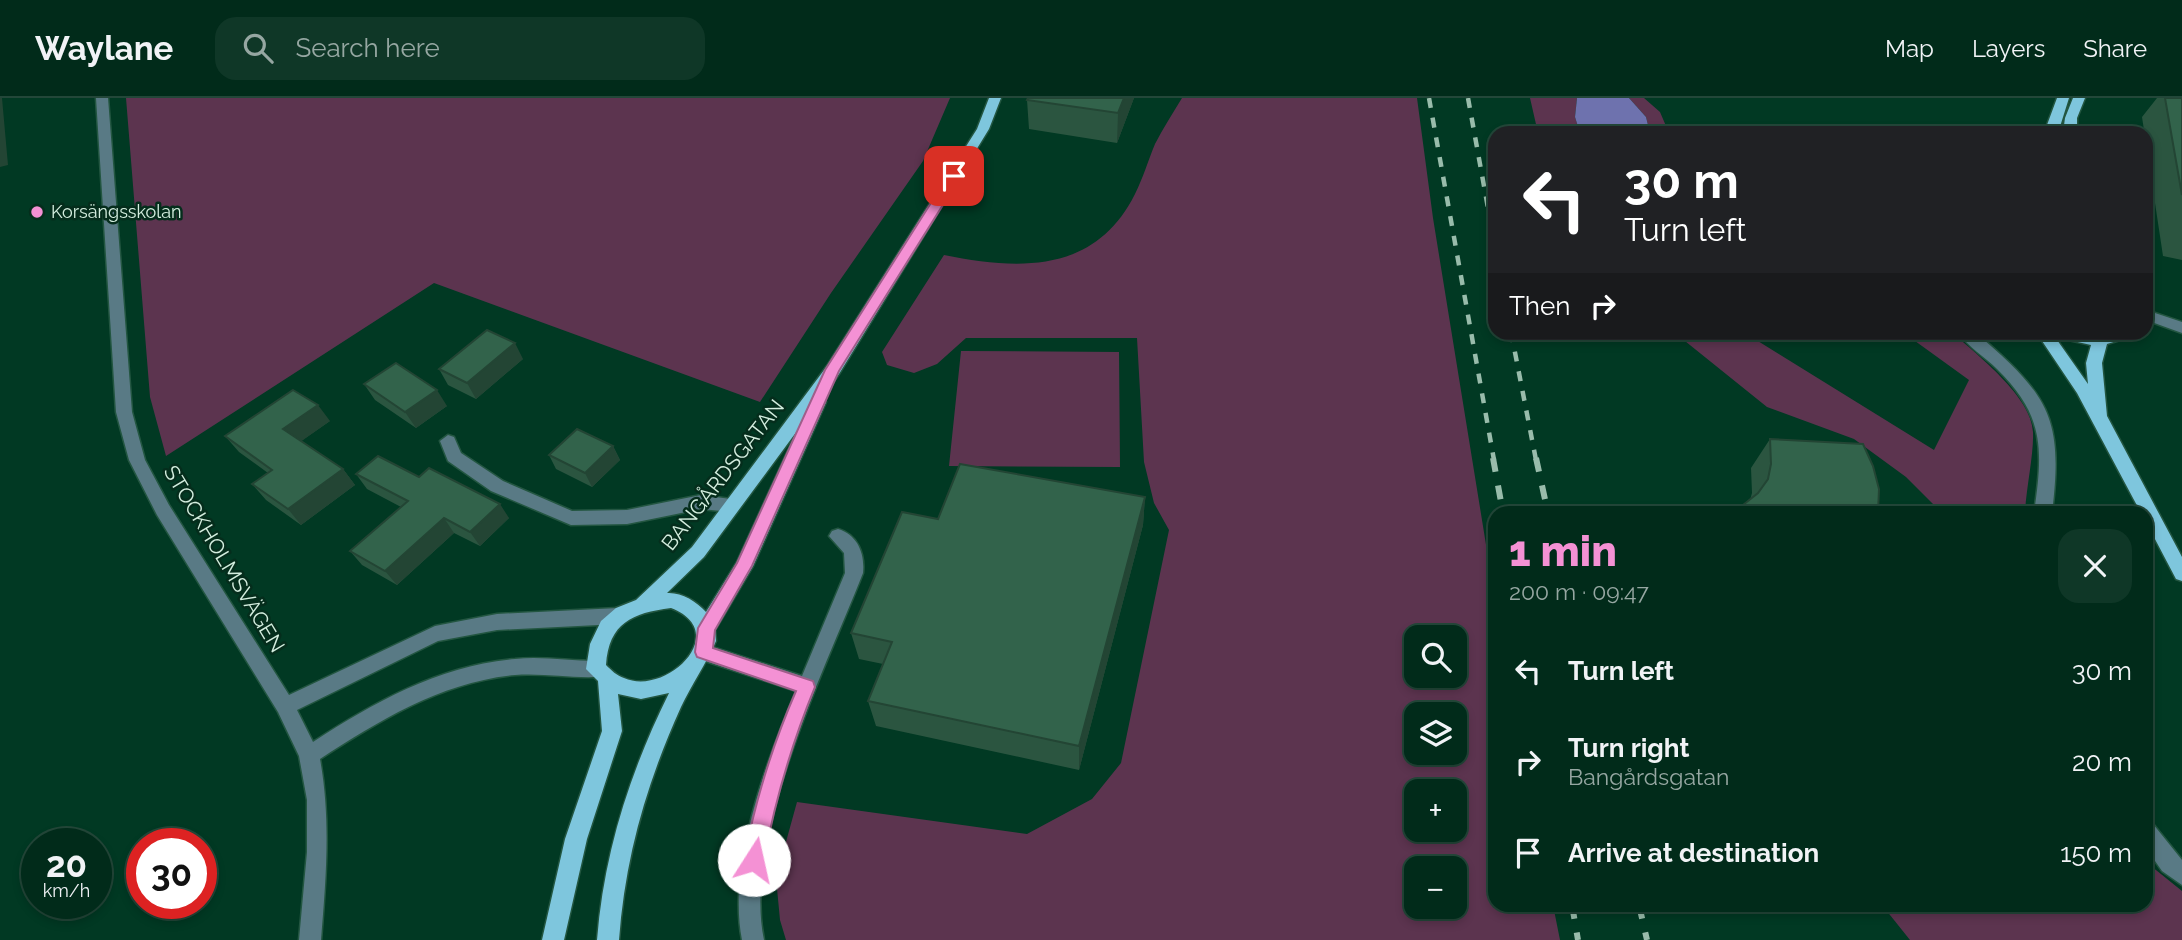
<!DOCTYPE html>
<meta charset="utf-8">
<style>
body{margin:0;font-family:Raleway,sans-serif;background:#0f3727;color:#f1f3f6;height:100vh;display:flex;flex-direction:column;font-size:26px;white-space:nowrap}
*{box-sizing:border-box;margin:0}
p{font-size:23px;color:#96a7a2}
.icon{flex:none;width:38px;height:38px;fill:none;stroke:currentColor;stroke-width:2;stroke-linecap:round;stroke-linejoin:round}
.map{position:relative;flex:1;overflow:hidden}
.drawer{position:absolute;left:1488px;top:408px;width:665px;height:406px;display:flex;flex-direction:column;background:#012b1a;border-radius:21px;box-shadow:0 4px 10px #0003,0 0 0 2px #234739}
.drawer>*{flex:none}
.hud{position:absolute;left:1488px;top:28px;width:665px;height:214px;border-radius:21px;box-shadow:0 4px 10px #0003,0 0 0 2px #234739;background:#202124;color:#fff;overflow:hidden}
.tools{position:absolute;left:1404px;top:527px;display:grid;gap:14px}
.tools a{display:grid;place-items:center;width:63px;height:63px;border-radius:14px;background:#012b1a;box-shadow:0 4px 10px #0003,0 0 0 2px #234739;font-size:35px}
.speed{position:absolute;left:21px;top:730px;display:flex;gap:14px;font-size:35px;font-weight:700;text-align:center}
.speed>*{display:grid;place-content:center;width:91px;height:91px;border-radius:50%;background:#012b1a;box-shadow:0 4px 10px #0003,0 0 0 2px #234739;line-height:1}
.speed small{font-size:18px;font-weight:400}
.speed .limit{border:10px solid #d22;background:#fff;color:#111}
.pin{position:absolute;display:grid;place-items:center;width:60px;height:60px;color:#fff;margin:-30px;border-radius:14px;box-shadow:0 4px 10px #0006}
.me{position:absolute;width:77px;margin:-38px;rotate:10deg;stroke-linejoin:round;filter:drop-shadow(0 0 5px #0008)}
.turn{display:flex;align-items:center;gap:24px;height:147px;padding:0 21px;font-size:32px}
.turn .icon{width:91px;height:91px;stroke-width:2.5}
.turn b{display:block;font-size:49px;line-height:60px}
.then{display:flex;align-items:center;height:66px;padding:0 21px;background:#0003;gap:14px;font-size:26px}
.round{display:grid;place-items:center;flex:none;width:74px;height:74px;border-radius:21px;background:#0f3727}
.head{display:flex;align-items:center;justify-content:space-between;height:119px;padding:0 21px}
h1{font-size:42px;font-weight:800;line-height:52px;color:#f491d4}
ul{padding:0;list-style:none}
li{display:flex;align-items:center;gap:21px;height:91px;padding:0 21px}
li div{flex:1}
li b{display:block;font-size:26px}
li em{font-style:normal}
header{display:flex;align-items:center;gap:42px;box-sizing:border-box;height:98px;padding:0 35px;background:#012b1a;border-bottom:2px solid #234739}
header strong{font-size:33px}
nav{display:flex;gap:38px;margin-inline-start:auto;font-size:24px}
.search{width:490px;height:63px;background:#0f3727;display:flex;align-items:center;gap:18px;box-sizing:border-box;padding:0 24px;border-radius:21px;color:#96a7a2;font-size:26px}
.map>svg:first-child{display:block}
.green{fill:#5c344f;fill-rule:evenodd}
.water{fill:#6e72ae}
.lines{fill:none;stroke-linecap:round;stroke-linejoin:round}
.minor-casing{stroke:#235641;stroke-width:3}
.major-casing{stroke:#235641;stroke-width:3}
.minor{fill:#597a85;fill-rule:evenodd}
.major{fill:#7ec6dd;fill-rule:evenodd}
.rail-far1{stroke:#99bcab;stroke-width:4.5;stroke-dasharray:10 10;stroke-linecap:butt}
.rail{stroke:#99bcab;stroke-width:6;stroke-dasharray:14 14;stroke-linecap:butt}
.wall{fill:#2b5540}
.shaded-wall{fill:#234534}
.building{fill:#32634b;stroke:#234534;stroke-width:2}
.route{fill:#f491d4;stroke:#9f5e8a;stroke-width:2}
.poi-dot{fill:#f491d4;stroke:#052d1c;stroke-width:2.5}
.labels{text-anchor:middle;stroke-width:5;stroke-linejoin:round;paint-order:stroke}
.far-poi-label{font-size:18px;fill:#d4eedf;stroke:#052d1c;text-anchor:start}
.street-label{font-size:21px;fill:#d4eedf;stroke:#052d1c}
</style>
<header>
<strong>Waylane</strong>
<div class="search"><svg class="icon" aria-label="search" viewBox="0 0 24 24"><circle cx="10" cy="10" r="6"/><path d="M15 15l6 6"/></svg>Search here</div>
<nav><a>Map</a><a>Layers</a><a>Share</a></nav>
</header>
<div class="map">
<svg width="2182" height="842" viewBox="0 0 2182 842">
<rect width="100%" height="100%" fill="#013923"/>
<!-- green -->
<path class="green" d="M 126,0 L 950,0 L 923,63 L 831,195 L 760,304 L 434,185 L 166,358 L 150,299 Z
M 1182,0 L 1417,0 L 1433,120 L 1494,496 L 1494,807 L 1553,807 L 1560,842 L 786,842 L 780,822 L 776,780 L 797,704 L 1027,736 L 1092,701 L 1121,665 L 1169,432 L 1154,405 L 1144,364 L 1137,240 L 966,240 L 937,266 L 914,275 L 887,267 L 882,254 L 944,157 C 1019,172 1095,176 1135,96 C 1143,80 1148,63 1155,46 C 1163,30 1173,15 1182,0 ZM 1454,539 L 1454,578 L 1416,578 L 1416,539 ZM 1454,616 L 1454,654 L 1416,654 L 1416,616 ZM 1454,693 L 1454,732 L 1416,732 L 1416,693 ZM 1416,770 L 1454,770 L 1454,808 L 1416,808 Z
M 1530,0 L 1577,0 L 1575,19 L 1580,35 L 1538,35 Z
M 1629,0 L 1644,0 L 1660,14 L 1669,35 L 1650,35 L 1646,19 Z
M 1675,235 L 1745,235 L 1934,352 L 1969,282 L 1904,235 L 1953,235 C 1977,257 2032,299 2033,334 C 2034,356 2026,391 2025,415 L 1942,415 L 1906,379 L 1854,341 L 1767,309 Z
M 961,253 L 1119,254 L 1120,369 L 949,368 Z
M 2146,764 L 2182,793 L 2182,842 L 1910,842 L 1882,807 L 2146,807 Z"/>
<!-- water -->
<path class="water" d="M 1577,0 L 1629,0 L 1646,19 L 1650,35 L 1580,35 L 1575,19 Z"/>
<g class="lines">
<!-- minor casing -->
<g class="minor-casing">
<path id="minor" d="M 96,0 L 108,0 L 132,314 L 145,362 L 169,407 L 289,597 L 435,528 L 497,516 L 618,510 L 625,512 L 627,518 L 625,524 L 618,526 L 497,532 L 438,543 L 297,612 L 313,644 C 374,604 441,567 515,561 C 542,558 569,563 596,563 L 603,565 L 606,571 L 603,577 L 596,579 C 569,580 542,575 515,577 C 442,584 380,622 320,661 C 331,722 326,780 321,842 L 299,842 L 307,754 L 307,702 L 299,658 L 278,614 L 157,417 L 129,362 L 116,314 Z
M 2146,212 L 2182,224 L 2182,235 L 2146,222 Z
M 1958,234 L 1975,234 C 2048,297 2064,318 2052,415 L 2034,415 C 2043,352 2045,318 1997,271 C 1985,259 1968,249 1958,234 Z
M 448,337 L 454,339 L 461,355 L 503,383 L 572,413 L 627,412 L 701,397 L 738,402 L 741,407 L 738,412 L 732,414 L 701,411 L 627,426 L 571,427 L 491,393 L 448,363 L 440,343 Z
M 838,431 C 858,437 865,456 863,475 C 825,572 742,738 764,842 L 742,842 C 727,768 767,662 796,593 L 696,560 L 693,554 L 696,548 L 703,546 L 802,578 L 845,475 L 844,455 L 829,438 L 832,433 Z
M 2146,723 L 2153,726 L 2182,762 L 2182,787 L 2162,773 L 2146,750 Z"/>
</g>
<!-- major casing -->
<g class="major-casing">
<path id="major" d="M 989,0 L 1001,0 L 989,31 L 839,276 L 822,299 L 826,304 L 753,468 L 715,532 L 716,543 C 706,566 692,586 681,609 C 647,684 625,759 619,842 L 597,842 C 604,754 630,674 669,595 L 641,601 L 618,596 L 622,633 L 587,741 L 564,842 L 542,842 L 565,741 L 602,633 L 598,583 L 586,571 L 590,546 L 601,523 L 616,510 L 636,502 L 692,449 L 827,268 L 977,31 ZM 797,333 L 737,464 L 706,514 C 696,503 681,494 667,495 L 704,459 ZM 671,510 C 733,534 666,599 624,580 C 617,578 611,572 606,567 C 609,525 632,515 671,510 Z
M 2057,0 L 2069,0 L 2058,35 L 2044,35 Z
M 2073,0 L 2085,0 L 2077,20 L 2077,35 L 2063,35 L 2065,20 Z
M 2036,234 L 2129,234 L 2120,242 L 2107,246 L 2102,265 L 2107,318 L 2182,459 L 2182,483 L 2176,481 L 2146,424 L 2146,415 L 2141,415 L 2077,295 ZM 2055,239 L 2091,247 L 2086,265 L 2088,286 Z"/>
</g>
<!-- minor -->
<use href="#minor" class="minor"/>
<!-- major -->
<use href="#major" class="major"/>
<!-- rail-far1 -->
<path class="rail-far1" d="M 1429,0 L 1494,362
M 1468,0 L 1494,143
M 1511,234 L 1536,362"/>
<!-- rail -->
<path class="rail" d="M 1493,360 L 1503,415
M 1536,360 L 1548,415
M 1572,807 L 1578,842
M 1639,807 L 1647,842"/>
</g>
<!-- wall -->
<path class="wall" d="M 1134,0 L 1117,45 L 1029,31 L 1027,2 Z
M 2157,0 L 2182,0 L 2182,162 L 2163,158 L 2142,19 Z
M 523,261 L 476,301 L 448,287 L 439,271 Z
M 364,286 L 447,308 L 416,330 L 375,302 Z
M 330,323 L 301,343 L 343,371 L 355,387 L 301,427 L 266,402 L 252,386 L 268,375 L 239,354 L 225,338 Z
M 1770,341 L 1863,346 L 1743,407 L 1750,402 L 1752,395 L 1751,370 Z
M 613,348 L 620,362 L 592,389 L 556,371 L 549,357 Z
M 356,376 L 419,379 L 509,420 L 480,448 L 454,435 L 397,487 L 362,467 L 350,453 L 401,409 L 367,391 Z
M 1145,399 L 1143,427 L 1079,672 L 876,628 L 868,603 L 883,566 L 859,561 L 851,535 L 938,421 Z"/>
<!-- shaded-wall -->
<path class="shaded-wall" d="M 0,0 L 2,0 L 8,67 L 0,69 Z
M 1124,0 L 1134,0 L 1117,45 L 1118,15 Z
M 515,245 L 523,261 L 476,301 L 467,285 Z
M 437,292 L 447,308 L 416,330 L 405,314 Z
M 318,307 L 330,323 L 296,347 L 283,331 Z
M 613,348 L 620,362 L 592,389 L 585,375 Z
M 343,371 L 355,387 L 301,427 L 288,411 Z
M 1145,399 L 1143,427 L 1079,672 L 1079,648 Z
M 500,406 L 509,420 L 480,448 L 470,434 Z
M 444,420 L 454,435 L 397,487 L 385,473 Z"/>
<!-- building -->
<path class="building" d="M 1028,0 L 1124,0 L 1118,15 L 1027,2 Z
M 2165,0 L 2182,0 L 2182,97 Z
M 487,232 L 515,245 L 467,285 L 439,271 Z
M 396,265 L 437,292 L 405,314 L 364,286 Z
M 293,292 L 318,307 L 283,331 L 343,371 L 288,411 L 252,386 L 272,372 L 225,338 Z
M 577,331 L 613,348 L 585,375 L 549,357 Z
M 1770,341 L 1863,346 L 1873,368 L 1879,391 L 1878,415 L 1724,415 L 1743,407 L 1758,395 L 1768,381 L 1771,366 Z
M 378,358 L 419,379 L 429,370 L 500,406 L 470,434 L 444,420 L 385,473 L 350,453 L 408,403 L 356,376 Z
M 960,366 L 1145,399 L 1079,648 L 868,603 L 892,544 L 851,535 L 902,414 L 938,421 Z"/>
<!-- route -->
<path class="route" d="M 954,74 L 961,78 L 839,273 L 752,468 L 715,532 L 713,550 L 813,583 L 815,589 C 792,645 775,702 764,762 L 761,769 L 754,772 L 747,769 L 744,762 C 755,703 772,648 796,593 L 697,559 L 695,554 L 698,530 L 737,465 L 825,272 L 948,78 Z"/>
<!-- markers -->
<circle class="poi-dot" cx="37" cy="114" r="7"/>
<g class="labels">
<!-- far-poi labels -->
<g class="far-poi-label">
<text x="51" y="120">Korsängsskolan</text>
</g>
<!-- street labels -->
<g class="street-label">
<text transform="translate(723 377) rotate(-52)" y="7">BANGÅRDSGATAN</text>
<text transform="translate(224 461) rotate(59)" y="7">STOCKHOLMSVÄGEN</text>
</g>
</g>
</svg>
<div class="tools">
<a><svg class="icon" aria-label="search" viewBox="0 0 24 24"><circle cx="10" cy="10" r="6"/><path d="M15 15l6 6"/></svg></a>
<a><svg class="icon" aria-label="layers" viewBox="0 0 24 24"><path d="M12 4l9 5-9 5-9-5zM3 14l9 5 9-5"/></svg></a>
<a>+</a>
<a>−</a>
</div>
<div class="speed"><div>20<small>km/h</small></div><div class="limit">30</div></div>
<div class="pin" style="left:954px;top:78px;background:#d93025"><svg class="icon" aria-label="arrive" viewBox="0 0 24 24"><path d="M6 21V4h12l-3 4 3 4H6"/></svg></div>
<svg class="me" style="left:754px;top:762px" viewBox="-20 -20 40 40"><circle r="19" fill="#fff"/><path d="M0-13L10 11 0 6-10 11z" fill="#f491d4"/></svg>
<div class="hud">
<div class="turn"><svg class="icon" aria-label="left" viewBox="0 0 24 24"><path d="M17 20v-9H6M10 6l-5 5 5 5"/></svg><div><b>30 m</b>Turn left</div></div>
<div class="then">Then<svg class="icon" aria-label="right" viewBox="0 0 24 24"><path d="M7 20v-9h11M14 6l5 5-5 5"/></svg></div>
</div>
<section class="drawer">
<div class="head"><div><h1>1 min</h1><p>200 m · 09:47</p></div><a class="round"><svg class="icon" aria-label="close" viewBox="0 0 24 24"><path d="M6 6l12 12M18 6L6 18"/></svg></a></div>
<ul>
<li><svg class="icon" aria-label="left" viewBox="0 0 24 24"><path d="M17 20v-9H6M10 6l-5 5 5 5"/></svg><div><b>Turn left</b></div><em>30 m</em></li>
<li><svg class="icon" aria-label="right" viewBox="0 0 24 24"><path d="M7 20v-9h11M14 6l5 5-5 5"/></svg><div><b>Turn right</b><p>Bangårdsgatan</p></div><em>20 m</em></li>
<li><svg class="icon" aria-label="arrive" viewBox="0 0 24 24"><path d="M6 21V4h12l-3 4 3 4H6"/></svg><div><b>Arrive at destination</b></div><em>150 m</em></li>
</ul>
</section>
</div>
